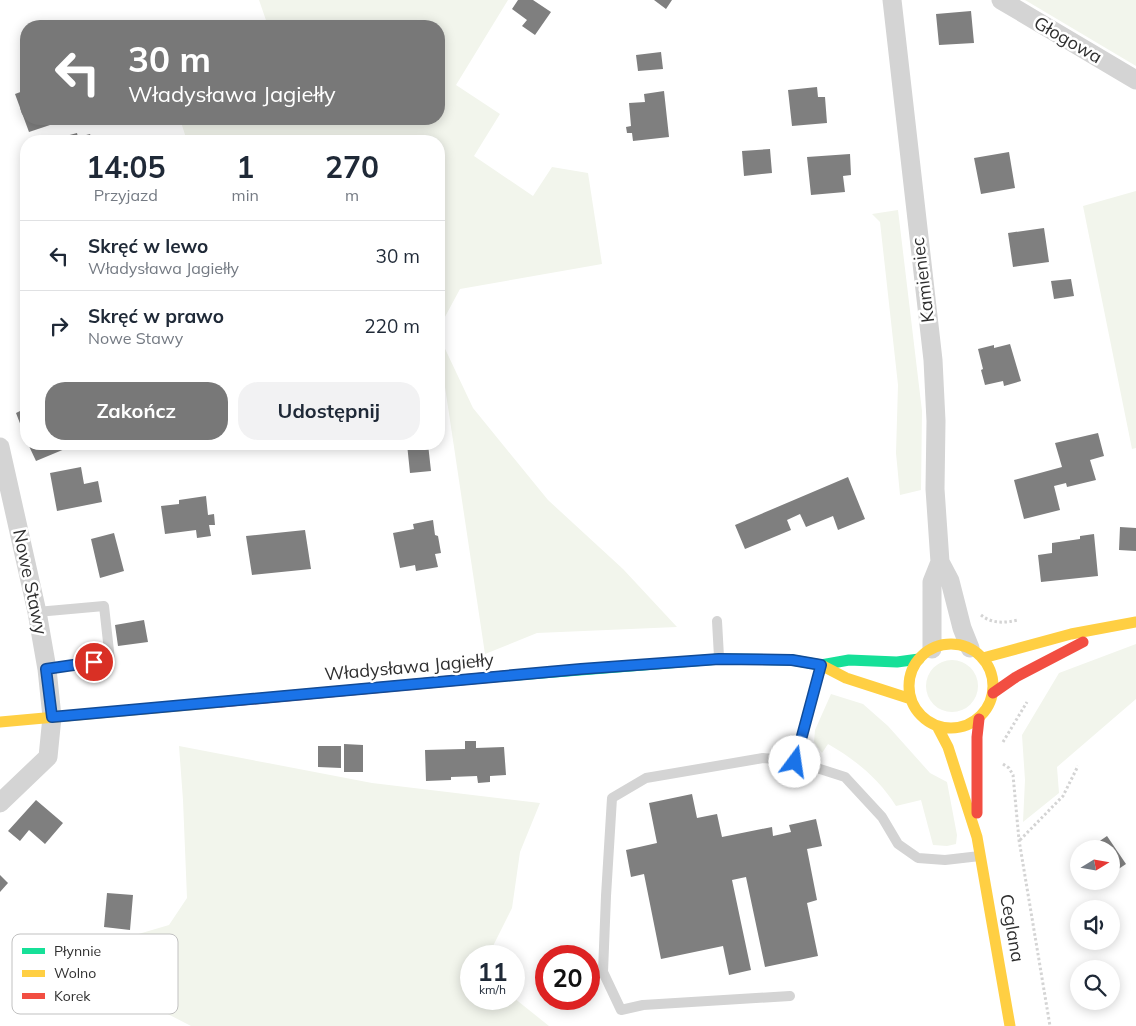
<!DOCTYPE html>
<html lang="pl">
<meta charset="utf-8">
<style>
body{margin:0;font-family:Mulish,sans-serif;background:#f2f2f3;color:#1f2937;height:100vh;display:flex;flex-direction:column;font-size:19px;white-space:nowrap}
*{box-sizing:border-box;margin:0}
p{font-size:16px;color:#747a83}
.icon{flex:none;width:28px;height:28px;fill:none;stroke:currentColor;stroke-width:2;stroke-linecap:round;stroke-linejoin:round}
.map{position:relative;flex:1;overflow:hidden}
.panel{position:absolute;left:20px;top:135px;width:425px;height:315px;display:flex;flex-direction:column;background:#fff;border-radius:20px;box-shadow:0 2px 12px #0003}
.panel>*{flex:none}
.top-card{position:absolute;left:20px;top:20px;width:425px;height:105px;border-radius:20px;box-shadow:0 2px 12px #0003;background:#787878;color:#fff;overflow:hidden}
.needle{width:32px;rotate:79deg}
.buttons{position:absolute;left:1070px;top:840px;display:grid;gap:10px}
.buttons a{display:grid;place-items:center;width:50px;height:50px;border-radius:50%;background:#fff;box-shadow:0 2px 12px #0003;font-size:25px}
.speed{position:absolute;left:460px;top:945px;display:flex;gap:10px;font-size:25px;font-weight:700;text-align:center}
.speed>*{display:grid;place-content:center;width:65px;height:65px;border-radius:50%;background:#fff;box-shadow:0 2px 12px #0003;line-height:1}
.speed small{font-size:12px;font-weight:400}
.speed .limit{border:8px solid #d22;background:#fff;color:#111}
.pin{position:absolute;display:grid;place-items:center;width:42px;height:42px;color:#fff;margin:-21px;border:2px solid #fff;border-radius:50%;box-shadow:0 1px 5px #0007}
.me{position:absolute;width:55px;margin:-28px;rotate:14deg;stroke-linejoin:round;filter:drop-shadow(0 0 4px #0008)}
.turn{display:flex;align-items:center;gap:18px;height:105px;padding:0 25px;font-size:22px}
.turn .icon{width:65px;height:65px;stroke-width:2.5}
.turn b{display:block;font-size:35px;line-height:42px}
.eta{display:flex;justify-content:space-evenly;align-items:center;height:85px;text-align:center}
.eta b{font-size:30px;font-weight:700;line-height:35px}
.button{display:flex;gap:10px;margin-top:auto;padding:10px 25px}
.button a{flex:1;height:58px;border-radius:20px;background:#787878;color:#fff;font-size:20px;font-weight:700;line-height:58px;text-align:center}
.button a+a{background:#f2f2f3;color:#1f2937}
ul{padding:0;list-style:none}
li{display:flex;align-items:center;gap:15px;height:70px;padding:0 25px;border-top:1px solid #e0e1e3}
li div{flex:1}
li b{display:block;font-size:19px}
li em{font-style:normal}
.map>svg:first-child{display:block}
.green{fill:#f2f5ec}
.building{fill:#7f7f7f}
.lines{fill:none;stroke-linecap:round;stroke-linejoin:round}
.path{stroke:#d4d4d4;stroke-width:3;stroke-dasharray:2.5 2.5;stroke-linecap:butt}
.lane{stroke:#d4d4d4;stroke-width:10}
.street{stroke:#d4d4d4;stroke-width:19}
.fast{stroke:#16e098;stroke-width:11}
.slow{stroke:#ffcf43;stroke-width:11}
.jam{stroke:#f24e42;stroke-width:11}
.route-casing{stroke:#114b97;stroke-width:12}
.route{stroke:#1a73e8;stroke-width:9}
.labels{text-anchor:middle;stroke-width:5;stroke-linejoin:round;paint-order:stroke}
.street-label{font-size:18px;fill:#2f2f2f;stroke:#fff}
.key{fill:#fff;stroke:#c1c1c1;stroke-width:1}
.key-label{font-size:14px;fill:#2f2f2f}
</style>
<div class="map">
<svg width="1136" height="1026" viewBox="0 0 1136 1026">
<rect width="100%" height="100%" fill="#fff"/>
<!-- green -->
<path class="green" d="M 259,0 L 508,0 L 456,85 L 500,114 L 474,156 L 533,196 L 552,167 L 588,173 L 602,264 L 460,289 L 439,328 L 439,141 L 187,141 L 180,119 L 439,119 L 439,26 L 268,26 Z
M 1025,0 L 1136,0 L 1136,66 Z
M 1136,191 L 1136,448 L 1132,449 L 1083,206 Z
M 898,210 L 922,411 L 921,490 L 900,495 L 896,453 L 898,385 L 880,222 L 872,214 Z
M 439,336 L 473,408 L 548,500 L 623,569 L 677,627 L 537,633 L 485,654 L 439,347 Z
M 1136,644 L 1136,699 L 1057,767 L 1059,793 L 1023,822 L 1025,780 L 1022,735 L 1059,673 Z
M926 686a26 26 0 1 1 52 0a26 26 0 1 1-52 0Z
M 831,694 L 863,704 L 888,726 L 930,773 L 947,782 L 957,835 L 956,844 L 947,846 L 933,845 L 921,800 L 896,806 C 879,779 856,760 828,744 L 822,753 L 814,742 L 815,730 Z
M 179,746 L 372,783 L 540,803 L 520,852 L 512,908 L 488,956 L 471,956 L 471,999 L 514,998 L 549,1026 L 191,1026 L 71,964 L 73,939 L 135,935 L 169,925 L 187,898 L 183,800 Z"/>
<!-- building -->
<path class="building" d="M 518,0 L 533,0 L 551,12 L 535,35 L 522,26 L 527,20 L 512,9 Z
M 654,0 L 672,0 L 666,9 Z
M 971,11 L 974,43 L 939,45 L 936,14 Z
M 661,52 L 663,69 L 638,71 L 636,55 Z
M 817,87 L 818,97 L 825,97 L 827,123 L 792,126 L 788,90 Z
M 26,90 L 26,119 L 61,119 L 62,121 L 29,132 L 15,94 Z
M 664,91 L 669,137 L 633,141 L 632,133 L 627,133 L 626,127 L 631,126 L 629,103 L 645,102 L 644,94 Z
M 77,133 L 78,137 L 90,134 L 93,141 L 68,141 L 66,136 Z
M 770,149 L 772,173 L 744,176 L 742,151 Z
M 1009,152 L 1015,188 L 981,194 L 974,158 Z
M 850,154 L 851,175 L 843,176 L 845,192 L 811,195 L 807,157 Z
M 1044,228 L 1049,262 L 1013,267 L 1008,233 Z
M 1071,279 L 1074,296 L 1054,299 L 1051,281 Z
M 1010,344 L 1021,381 L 1004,386 L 1003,381 L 985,385 L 981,370 L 983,369 L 978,349 L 994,345 L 994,348 Z
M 26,408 L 26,439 L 16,413 Z
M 1098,433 L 1104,456 L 1090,460 L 1096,480 L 1067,487 L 1066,483 L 1054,486 L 1060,510 L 1024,519 L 1014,480 L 1062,467 L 1055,443 Z
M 28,444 L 71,444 L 72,446 L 36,461 Z
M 407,444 L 428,444 L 431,471 L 410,473 Z
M 81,467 L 84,484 L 98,481 L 102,502 L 57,511 L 50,473 Z
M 848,477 L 865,519 L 838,530 L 833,516 L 806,527 L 800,514 L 787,520 L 791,530 L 745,549 L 735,525 Z
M 206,496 L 208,515 L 214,514 L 215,525 L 209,525 L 211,536 L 197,538 L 196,530 L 165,534 L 161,506 L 179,504 L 179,500 Z
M 433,520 L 435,535 L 438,536 L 441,553 L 435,554 L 438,567 L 416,571 L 415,565 L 400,568 L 393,533 L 414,529 L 413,524 Z
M 1120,527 L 1136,528 L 1136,551 L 1119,550 Z
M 305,530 L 311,569 L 252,575 L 246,536 Z
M 114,533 L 124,571 L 100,578 L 91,539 Z
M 1094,534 L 1098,576 L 1041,582 L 1038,555 L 1052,553 L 1052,543 L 1080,539 L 1080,536 Z
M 144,620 L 148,642 L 118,646 L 115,625 Z
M 465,741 L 476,741 L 476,748 L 504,747 L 506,775 L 490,776 L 490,782 L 478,783 L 477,776 L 451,777 L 451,780 L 426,781 L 425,750 L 465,749 Z
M 344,744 L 363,745 L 363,772 L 344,772 Z
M 318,746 L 341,746 L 341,768 L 318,767 Z
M 692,794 L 697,818 L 717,814 L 722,837 L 772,827 L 773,836 L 791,832 L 789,825 L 816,819 L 822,846 L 807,849 L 817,900 L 807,903 L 818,956 L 765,967 L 746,877 L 732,880 L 751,970 L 729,975 L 723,946 L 661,959 L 644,874 L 631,877 L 626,850 L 657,843 L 649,803 Z
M 36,800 L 63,823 L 45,844 L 29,830 L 20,841 L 8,831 Z
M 1107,836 L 1126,864 L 1111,874 L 1111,849 L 1088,849 Z
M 0,875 L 8,883 L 0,892 Z
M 107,893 L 133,895 L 130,930 L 104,927 Z"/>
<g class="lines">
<!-- path -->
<path class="path" d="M 981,615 C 992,624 1005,623 1018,620
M 1003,742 L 1027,702
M 1003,764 L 1009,768 L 1013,775 L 1019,840 L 1050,1026
M 1020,840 L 1063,796 L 1078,766"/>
<!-- lane -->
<path class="lane" d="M 37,612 L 104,606 L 110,660 L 47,669
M 717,621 L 719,657
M 795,761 L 821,666
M 790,996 L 643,1005 L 621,1010 L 603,972 L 606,896 L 612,798 L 646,778 L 763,758 L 795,761 L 845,777 L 882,817 L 898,844 L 918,858 L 945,860 L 980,856"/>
<!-- street -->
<path class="street" d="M 892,0 L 933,360 L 936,421 L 935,489 L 940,562 L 950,581 L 962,628 L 970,648
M 1001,0 L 1136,80
M 0,447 L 37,612 L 47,669 L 52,717 L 48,757 L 0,803
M 932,649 L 932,582 L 940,562"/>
<!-- fast -->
<path class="fast" d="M 504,676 L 719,659 L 792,660 L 821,665 L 849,660 L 897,662 L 919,659"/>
<!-- slow -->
<path class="slow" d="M909 686a42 42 0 1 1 84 0a42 42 0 1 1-84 0Z
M 983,658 L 1071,634 L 1136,622
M 821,665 L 846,678 L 911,699
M 0,722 L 221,702
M 937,726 L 948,747 L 977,837 L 1010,1026"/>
<!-- jam -->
<path class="jam" d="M 993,693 L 1016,677 L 1083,642
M 221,702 L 504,676
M 977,813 L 977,737 L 979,719"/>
</g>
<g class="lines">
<!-- route casing -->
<g class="route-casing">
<path id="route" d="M 94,662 L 46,669 L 52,717 L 581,669 L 719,659 L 792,660 L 821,665 L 795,762"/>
</g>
<!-- route -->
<use href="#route" class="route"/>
</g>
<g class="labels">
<!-- street labels -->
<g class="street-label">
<text transform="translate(1068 40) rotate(30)" y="6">Głogowa</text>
<text transform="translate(923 280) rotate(-97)" y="6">Kamieniec</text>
<text transform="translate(30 582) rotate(78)" y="6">Nowe Stawy</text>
<text transform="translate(409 667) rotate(-5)" y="6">Władysława Jagiełły</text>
<text transform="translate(1012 928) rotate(80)" y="6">Ceglana</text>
</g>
</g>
<!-- legend -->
<rect x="12" y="934" width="166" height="80" rx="8" class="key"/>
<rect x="22" y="948" width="23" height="6" fill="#16e098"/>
<rect x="22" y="970" width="23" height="7" fill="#ffcf43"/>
<rect x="22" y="993" width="23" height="6" fill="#f24e42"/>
<g class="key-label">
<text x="54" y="956">Płynnie</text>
<text x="54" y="978">Wolno</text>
<text x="54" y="1001">Korek</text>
</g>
</svg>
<div class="buttons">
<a><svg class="needle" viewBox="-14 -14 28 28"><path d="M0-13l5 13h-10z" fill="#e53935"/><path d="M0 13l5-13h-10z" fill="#747a83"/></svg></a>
<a><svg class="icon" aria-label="sound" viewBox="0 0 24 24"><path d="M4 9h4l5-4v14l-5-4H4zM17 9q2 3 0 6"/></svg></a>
<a><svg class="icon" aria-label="search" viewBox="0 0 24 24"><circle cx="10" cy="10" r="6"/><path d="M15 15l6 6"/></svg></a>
</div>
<div class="speed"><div>11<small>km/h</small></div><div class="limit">20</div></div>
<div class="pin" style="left:94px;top:662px;background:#d93025"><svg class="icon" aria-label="arrive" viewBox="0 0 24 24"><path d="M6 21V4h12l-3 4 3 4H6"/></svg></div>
<svg class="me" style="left:795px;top:762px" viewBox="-20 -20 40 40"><circle r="19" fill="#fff"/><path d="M0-13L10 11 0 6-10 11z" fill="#1a73e8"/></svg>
<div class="top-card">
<div class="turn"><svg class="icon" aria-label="left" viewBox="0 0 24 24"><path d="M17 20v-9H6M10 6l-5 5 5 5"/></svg><div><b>30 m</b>Władysława Jagiełły</div></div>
</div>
<section class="panel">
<div class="eta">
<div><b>14:05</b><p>Przyjazd</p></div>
<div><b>1</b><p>min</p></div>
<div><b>270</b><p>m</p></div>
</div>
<ul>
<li><svg class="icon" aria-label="left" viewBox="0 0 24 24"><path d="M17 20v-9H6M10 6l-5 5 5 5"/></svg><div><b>Skręć w lewo</b><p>Władysława Jagiełły</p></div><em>30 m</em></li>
<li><svg class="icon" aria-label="right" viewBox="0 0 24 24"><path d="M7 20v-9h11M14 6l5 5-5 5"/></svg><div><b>Skręć w prawo</b><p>Nowe Stawy</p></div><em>220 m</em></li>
</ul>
<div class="button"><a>Zakończ</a><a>Udostępnij</a></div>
</section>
</div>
